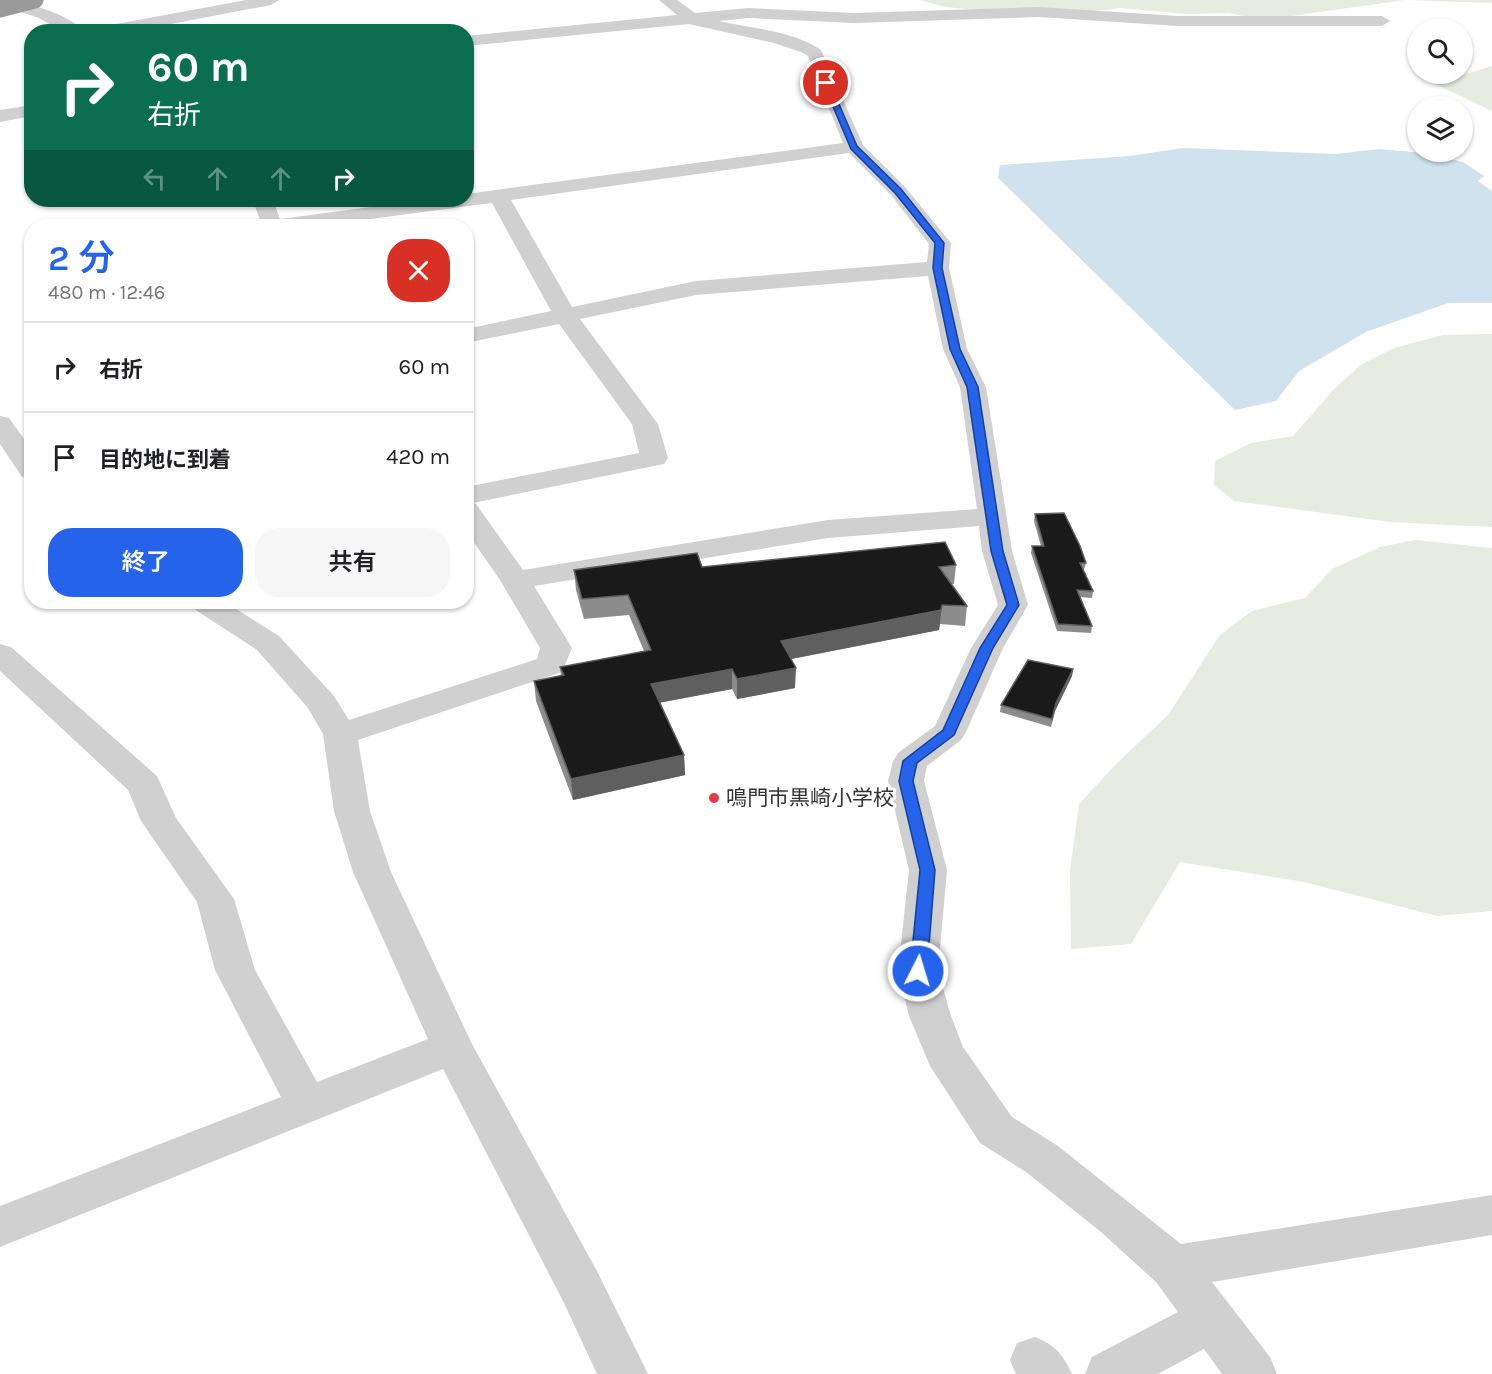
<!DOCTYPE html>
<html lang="ja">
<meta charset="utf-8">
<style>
body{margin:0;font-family:Karla,"Noto Sans JP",sans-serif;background:#f6f6f6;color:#202124;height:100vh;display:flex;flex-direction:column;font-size:22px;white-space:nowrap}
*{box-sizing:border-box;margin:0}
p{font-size:20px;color:#757577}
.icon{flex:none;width:33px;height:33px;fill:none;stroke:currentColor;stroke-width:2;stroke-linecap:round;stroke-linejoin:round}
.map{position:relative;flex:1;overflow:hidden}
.panel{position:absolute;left:24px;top:219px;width:450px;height:390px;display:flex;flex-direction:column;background:#fff;border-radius:24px;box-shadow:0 2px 4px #0004}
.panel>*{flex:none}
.top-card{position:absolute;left:24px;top:24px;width:450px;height:183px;border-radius:24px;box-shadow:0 2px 4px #0004;background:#0b6e4f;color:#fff;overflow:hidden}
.controls{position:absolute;left:1407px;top:18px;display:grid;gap:12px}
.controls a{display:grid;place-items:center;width:66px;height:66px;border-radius:50%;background:#fff;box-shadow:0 2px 4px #0004;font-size:30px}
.pin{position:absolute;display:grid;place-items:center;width:51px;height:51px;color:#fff;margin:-26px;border:3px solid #fff;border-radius:50%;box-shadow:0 2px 6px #0007}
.me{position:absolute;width:66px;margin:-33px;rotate:5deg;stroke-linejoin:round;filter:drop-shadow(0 0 4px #0008)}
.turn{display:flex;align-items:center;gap:21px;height:126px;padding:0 24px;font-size:27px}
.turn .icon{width:78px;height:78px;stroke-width:2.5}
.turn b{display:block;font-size:42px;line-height:51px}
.lanes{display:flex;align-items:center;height:57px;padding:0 24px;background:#0003;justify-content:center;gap:30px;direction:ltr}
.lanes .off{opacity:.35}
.round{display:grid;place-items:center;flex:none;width:63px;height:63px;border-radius:24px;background:#f6f6f6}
.headline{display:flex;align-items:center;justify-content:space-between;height:102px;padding:0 24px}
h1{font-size:36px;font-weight:600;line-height:45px;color:#2563eb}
.cta{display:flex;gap:12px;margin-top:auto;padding:12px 24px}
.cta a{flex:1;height:69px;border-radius:24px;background:#2563eb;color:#fff;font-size:24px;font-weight:600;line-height:69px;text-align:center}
.cta a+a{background:#f6f6f6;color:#202124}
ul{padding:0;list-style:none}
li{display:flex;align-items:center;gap:18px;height:90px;padding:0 24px;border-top:2px solid #e0e0e0}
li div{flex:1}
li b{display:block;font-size:22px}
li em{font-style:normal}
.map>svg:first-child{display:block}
.green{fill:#e6ecdf}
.water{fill:#cfe2ee}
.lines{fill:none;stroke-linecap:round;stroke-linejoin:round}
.minor{fill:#d0d0d0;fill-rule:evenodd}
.highway-bridge{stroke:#9a9a9a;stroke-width:17}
.wall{fill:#8c8c8c}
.shaded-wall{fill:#5f5f5f}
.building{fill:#1a1a1a;stroke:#5f5f5f;stroke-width:1.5}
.route{fill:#2563eb;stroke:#184099;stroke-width:1.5}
.poi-dot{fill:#e63946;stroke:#fff;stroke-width:2}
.labels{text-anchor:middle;stroke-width:6;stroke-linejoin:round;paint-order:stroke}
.poi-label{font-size:21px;fill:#333;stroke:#fff;text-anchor:start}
</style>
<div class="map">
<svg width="1492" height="1374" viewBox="0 0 1492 1374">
<rect width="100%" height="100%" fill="#fff"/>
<!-- green -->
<path class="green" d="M 920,0 L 1492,0 L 1492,3 L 1405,0 L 1262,20 L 1229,13 L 1188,14 L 1120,8 L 1095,11 L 979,10 L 945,7 Z
M 1492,66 L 1492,111 L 1435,84 Z
M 1492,334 L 1492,527 L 1390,522 L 1234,501 L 1214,485 L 1215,461 L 1251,443 L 1293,436 L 1335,388 L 1362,364 L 1394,348 L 1443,335 Z
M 1415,540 L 1492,548 L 1492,911 L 1437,916 L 1304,882 L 1180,862 L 1131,944 L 1071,949 L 1070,871 L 1079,804 L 1117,763 L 1168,715 L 1220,635 L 1252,611 L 1305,598 L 1332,569 L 1380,547 Z"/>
<!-- water -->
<path class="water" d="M 1183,148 L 1336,154 L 1379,149 L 1423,153 L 1463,162 L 1484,176 L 1478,181 L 1492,191 L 1492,303 L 1448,303 L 1366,332 L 1299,371 L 1276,401 L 1235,410 L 998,178 L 1000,165 L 1129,156 Z"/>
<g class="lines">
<!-- minor -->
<path class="minor" d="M 0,0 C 23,0 69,14 85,32 L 64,32 L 39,18 L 0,5 Z
M 246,0 L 279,0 L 271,5 L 129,32 L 92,32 L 100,27 Z
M 659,0 L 677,0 L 695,13 L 748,8 L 854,13 L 1039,7 L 1178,16 L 1382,16 L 1390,21 L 1382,26 L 1178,26 L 1039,17 L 854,23 L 748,18 L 719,21 C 750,28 794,31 821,50 L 863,145 L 905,187 L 951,243 L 949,268 L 967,349 L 986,387 L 1012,551 L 1028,605 L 1003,648 L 966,732 L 961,740 L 927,766 L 924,781 L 947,870 L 938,971 L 951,1016 L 963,1047 L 1012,1117 L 1058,1146 L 1181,1244 L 1492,1195 L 1492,1235 L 1212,1282 L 1270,1357 L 1277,1374 L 1222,1374 L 1204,1349 L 1158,1374 L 1085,1374 L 1092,1357 L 1178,1312 L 1156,1282 L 1101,1232 L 1026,1172 L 980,1143 L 930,1066 L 909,1016 L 898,971 L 909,870 L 888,781 L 893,761 L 898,753 L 935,726 L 971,648 L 998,605 L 982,551 L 979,526 L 828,538 L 534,586 L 572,648 L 562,672 L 358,740 L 370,811 L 391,872 L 472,1044 L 597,1271 L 648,1374 L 597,1374 L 563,1301 L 443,1069 L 0,1247 L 0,1206 L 281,1097 L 215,970 L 197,902 L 141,821 L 128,790 L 0,671 L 0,644 L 11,647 L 157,776 L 176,818 L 234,899 L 255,970 L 317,1082 L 428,1039 L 353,872 L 334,811 L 323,734 L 308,708 L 257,650 L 194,609 L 190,602 L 225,602 L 279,636 L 334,696 L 349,720 L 537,659 L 540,648 L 500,580 L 466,531 L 466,487 L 639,453 L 632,424 L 559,324 L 466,343 L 466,329 L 551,311 L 492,203 L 317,226 L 262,226 L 253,200 L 273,200 L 280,219 L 423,200 L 466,200 L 466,194 L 843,143 L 808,56 L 801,52 L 774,43 L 689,24 L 466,46 L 466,36 L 677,15 ZM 849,153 L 891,195 L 929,244 L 927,262 L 696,281 L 572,307 L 511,200 ZM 928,276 L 943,349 L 960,387 L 977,509 L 828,520 L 523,570 L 476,504 L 473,503 L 654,466 L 664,464 L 668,458 L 658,424 L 580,319 L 696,295 Z
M 32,105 L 32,116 L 0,122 L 0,110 Z
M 0,416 L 9,418 L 32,450 L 32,479 L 22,477 L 0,444 Z
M 1035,1337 C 1055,1345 1063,1354 1072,1374 L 1016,1374 L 1010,1360 L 1017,1343 Z"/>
<!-- highway-bridge -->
<path class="highway-bridge" d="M 0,9 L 35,0"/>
</g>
<!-- wall -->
<path class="wall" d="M 1035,514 L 1086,563 L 1084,570 L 1083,570 L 1093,591 L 1092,598 L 1080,597 L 1092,626 L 1091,633 L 1057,631 L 1031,553 L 1032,546 L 1041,546 L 1034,521 Z
M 956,565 L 954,584 L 952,584 L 967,606 L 965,626 L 940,624 L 939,630 L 791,659 L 795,688 L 737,699 L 732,689 L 659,703 L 684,755 L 685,775 L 573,800 L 536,701 L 534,681 L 561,676 L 560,667 L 644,651 L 629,615 L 584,619 L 576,590 L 574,570 L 702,567 Z
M 1073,669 L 1072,676 L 1055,711 L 1051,727 L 1000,712 L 1001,705 Z"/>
<!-- shaded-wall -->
<path class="shaded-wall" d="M 942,605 L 939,630 L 781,661 L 781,641 Z
M 796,668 L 795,688 L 737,699 L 737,679 Z
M 732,669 L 732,689 L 652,704 L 651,684 Z
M 1073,669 L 1072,676 L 1055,711 L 1051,727 L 1056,703 Z
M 684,755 L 685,775 L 573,800 L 571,779 Z"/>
<!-- building -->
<path class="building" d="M 1064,513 L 1080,546 L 1086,563 L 1080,563 L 1093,591 L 1077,590 L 1092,626 L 1058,624 L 1032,546 L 1044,546 L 1035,514 Z
M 945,542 L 956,565 L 939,567 L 967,606 L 942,605 L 941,610 L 781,641 L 796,668 L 737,679 L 732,669 L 651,684 L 684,755 L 571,779 L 534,681 L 564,675 L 560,667 L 651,650 L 628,595 L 582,599 L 574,570 L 697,553 L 702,567 Z
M 1028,660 L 1073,669 L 1056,703 L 1052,719 L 1001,705 Z"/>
<!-- route -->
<path class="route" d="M 826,81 L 830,83 L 857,146 L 901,189 L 944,243 L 942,268 L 960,349 L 978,387 L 1003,551 L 1019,605 L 993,648 L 954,735 L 917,763 L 913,781 L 935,870 L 927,971 L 918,977 L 910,971 L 920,870 L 899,781 L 903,761 L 943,730 L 980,648 L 1007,605 L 991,551 L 967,387 L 950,349 L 933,268 L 935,243 L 895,193 L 851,149 L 823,83 Z"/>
<!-- markers -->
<circle class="poi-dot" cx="714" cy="798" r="6"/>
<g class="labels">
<!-- poi labels -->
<g class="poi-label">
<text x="726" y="805">鳴門市黒崎小学校</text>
</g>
</g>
</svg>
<div class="controls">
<a><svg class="icon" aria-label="search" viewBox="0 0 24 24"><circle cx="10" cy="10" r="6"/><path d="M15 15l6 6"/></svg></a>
<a><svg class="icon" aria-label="layers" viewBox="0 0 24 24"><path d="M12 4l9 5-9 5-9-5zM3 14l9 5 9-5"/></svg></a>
</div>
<div class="pin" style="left:826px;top:83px;background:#d93025"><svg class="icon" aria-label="arrive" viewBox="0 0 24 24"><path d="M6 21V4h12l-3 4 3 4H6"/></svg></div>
<svg class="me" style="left:918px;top:971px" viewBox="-20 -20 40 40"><circle r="17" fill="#2563eb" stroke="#fff" stroke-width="3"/><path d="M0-11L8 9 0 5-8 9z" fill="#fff"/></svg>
<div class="top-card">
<div class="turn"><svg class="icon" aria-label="right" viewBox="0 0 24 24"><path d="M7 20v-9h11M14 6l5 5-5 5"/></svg><div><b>60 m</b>右折</div></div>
<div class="lanes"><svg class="icon off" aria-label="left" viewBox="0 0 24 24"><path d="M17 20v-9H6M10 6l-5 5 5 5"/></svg><svg class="icon off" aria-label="ahead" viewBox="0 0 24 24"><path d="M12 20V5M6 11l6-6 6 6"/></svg><svg class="icon off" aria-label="ahead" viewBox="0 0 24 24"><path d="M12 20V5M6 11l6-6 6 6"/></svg><svg class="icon" aria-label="right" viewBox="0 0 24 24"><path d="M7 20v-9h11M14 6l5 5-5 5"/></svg></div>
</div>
<section class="panel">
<div class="headline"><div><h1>2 分</h1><p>480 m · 12:46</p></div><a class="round" style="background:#d93025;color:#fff"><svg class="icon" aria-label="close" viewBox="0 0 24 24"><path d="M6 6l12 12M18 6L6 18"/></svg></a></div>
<ul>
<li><svg class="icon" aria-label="right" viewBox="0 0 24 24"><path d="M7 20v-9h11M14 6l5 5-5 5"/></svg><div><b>右折</b></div><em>60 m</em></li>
<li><svg class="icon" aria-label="arrive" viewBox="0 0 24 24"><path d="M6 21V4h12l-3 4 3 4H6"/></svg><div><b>目的地に到着</b></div><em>420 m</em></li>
</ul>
<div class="cta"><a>終了</a><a>共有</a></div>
</section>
</div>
